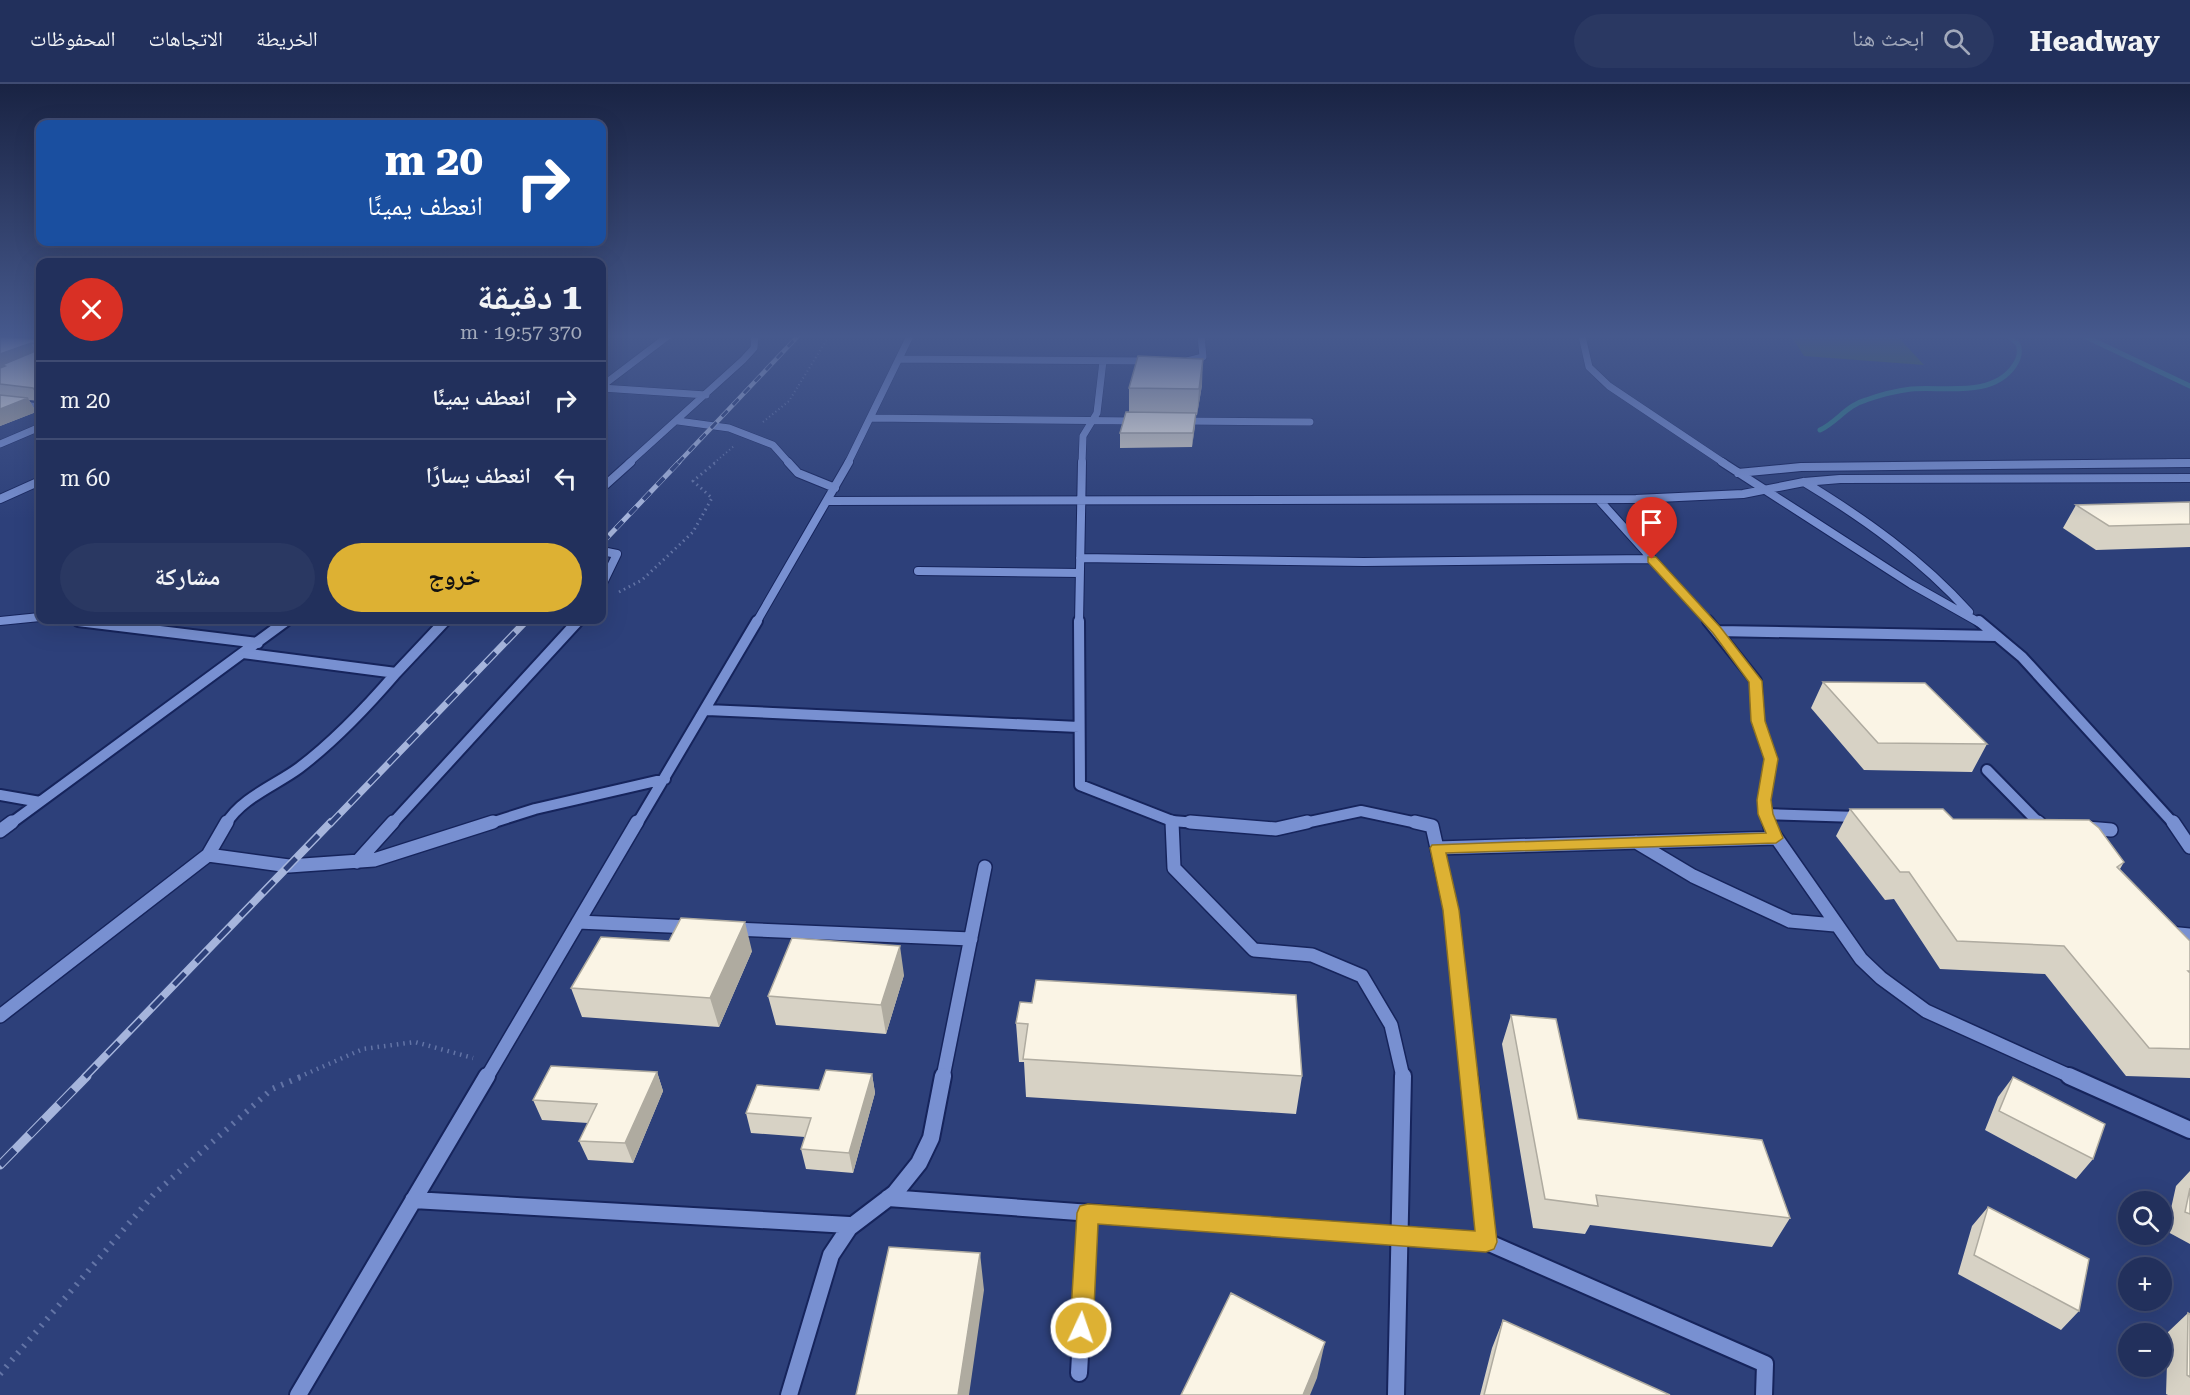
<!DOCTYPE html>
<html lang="ar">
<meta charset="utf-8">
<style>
body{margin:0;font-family:"Roboto Serif","Noto Naskh Arabic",serif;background:#2a3862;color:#f1f3f6;direction:rtl;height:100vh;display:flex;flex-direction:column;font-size:22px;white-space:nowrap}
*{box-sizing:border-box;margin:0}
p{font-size:20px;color:#a2a9bb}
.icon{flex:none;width:33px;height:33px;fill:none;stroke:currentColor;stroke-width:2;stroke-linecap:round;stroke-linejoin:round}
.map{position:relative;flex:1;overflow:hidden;direction:ltr}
.details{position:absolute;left:36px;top:174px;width:570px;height:366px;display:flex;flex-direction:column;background:#22305c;border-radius:12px;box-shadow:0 6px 24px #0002,0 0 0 2px #3f4b72;direction:rtl}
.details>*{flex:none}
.guide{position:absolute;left:36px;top:36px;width:570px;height:126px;border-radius:12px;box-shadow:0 6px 24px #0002,0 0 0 2px #3f4b72;direction:rtl;background:#1a4fa0;color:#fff;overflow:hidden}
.tools{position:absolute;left:2118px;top:1107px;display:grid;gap:12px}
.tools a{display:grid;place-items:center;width:54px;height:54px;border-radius:50%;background:#22305c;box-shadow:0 6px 24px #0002,0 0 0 2px #3f4b72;font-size:30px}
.pin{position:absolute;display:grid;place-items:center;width:51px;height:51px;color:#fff;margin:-62px -26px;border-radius:50% 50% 50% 0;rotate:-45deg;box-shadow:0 0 6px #0007}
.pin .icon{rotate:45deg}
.me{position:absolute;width:66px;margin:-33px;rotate:3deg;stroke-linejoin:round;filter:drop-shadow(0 0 4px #0008)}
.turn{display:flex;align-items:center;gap:21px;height:126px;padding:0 24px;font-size:27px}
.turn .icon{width:78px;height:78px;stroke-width:2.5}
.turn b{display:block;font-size:42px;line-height:51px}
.round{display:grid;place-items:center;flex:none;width:63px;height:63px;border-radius:32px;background:#2a3862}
.head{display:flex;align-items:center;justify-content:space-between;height:102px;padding:0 24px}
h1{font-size:36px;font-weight:700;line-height:45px}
.action{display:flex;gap:12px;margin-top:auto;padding:12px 24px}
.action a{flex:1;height:69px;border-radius:36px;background:#ddb133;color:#111;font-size:24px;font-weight:700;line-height:69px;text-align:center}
.action a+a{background:#2a3862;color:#f1f3f6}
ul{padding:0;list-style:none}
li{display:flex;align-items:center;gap:18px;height:78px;padding:0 24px;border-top:2px solid #3f4b72}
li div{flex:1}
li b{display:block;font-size:22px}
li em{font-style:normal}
header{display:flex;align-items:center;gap:36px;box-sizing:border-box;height:84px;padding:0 30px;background:#22305c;border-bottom:2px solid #3f4b72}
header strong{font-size:28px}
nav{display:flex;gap:33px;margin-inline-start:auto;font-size:21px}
.search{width:420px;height:54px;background:#2a3862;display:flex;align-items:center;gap:15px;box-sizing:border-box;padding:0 21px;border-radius:33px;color:#a2a9bb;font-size:22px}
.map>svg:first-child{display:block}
.green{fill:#3e5f43}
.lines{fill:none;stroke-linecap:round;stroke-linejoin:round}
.stream{stroke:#307c86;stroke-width:5}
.minor-far4-casing{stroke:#16245c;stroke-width:8}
.minor-far3-casing{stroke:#16245c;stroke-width:10}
.minor-far2-casing{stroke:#16245c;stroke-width:14}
.minor-far1-casing{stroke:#16245c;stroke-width:16}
.minor-casing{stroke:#16245c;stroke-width:20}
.path-far3{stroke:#6374a6;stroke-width:2;stroke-dasharray:1 3;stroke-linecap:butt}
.path-far2{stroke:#6374a6;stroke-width:3;stroke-dasharray:1.5 4;stroke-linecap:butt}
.path-far1{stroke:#6374a6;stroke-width:4.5;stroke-dasharray:1.5 5;stroke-linecap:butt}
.path{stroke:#6374a6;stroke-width:6;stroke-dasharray:2 7;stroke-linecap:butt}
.minor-far4{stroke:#7890d1;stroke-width:7}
.minor-far3{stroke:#7890d1;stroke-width:8}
.minor-far2{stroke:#7890d1;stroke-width:10}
.minor-far1{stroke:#7890d1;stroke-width:13}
.minor{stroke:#7890d1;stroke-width:16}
.rail-far4-casing{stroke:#a6b5dc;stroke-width:4.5}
.rail-far3-casing{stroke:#a6b5dc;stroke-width:5}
.rail-far2-casing{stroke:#a6b5dc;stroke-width:7}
.rail-far1-casing{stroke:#a6b5dc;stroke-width:8}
.rail-casing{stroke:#a6b5dc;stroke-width:9}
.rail-far4{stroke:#2d407a;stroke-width:3;stroke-dasharray:8;stroke-linecap:butt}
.rail-far3{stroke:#2d407a;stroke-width:4;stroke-dasharray:10;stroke-linecap:butt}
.rail-far2{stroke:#2d407a;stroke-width:4.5;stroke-dasharray:14;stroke-linecap:butt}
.rail-far1{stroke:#2d407a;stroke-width:5;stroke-dasharray:16;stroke-linecap:butt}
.rail{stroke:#2d407a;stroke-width:7;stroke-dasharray:21;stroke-linecap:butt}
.wall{fill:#d7d2c5}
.shaded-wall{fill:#afaba0}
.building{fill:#faf4e5;stroke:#afaba0;stroke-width:1.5}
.route{fill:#ddb133;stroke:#907321;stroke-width:1.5}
</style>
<header>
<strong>Headway</strong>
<div class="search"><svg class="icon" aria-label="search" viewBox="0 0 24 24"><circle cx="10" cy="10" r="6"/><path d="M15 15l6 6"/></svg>ابحث هنا</div>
<nav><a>الخريطة</a><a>الاتجاهات</a><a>المحفوظات</a></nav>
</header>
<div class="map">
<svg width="2190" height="1311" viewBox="0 0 2190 1311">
<rect width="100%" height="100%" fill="#2d407a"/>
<!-- green -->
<path class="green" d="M 1791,252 L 1897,252 L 1924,281 L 1804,272 Z"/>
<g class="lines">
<!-- stream -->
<path class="stream" d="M 2084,252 L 2190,302
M 1820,346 C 1837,338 1847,321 1866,316 C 1880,311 1895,307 1911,305 C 1944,302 1992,314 2014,282 C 2019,275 2021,268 2018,260 L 2009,252"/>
<!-- minor-far4 casing -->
<g class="minor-far4-casing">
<path id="minor-far4" d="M 1582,252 L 1589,283 L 1609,302 L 1724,379
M 899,275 L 1151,277
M 1187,277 L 1203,273 L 1201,252
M 602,302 L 668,252
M 602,304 L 706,311
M 0,318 L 40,323
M 872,334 L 1136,337
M 678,337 L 729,344 L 773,361 L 789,379
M 1181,337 L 1310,338
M 0,360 L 40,343
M 629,379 L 743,276 L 754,264 L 755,252
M 848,379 L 910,252
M 1082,379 L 1083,352 L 1097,329 L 1103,277
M 2168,379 L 2190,379"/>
</g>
<!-- minor-far3 casing -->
<g class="minor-far3-casing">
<path id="minor-far3" d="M 788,378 L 798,389 L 835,404
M 1722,378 L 1911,500 L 1980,539
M 1738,389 L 1801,383 L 2190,379
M 1804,398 C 1865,435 1921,475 1969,528
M 602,404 L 631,378
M 0,415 L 40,397
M 1599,416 L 1710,539
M 828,417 L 1636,415 L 1743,410 L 1804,398 L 1840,395 L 2190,394
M 602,467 L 617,470 L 602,501
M 1080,474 L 1364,478 L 1652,475
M 918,487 L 1080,489
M 67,536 L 91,539
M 0,537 L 40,533
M 284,539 L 288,536
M 443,539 L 446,536
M 576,539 L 579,536
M 756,539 L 849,378
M 1079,539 L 1082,378"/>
</g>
<!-- minor-far2 casing -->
<g class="minor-far2-casing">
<path id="minor-far2" d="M 78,537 L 258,559
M 1079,537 L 1080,701 L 1172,737 L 1172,740
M 1708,537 L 1756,597 L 1758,637 L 1771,675 L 1764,716 L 1770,740
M 1979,537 L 2022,573 L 2174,740
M 1717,547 L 1997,552
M 396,589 L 445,537
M 707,626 L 1079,643
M 1987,686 L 2040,740
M 0,711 L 40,718
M 1766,730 L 1858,733
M 1172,737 L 1209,740
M 10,740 L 286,537
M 226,740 C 241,714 276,701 299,684 C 336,656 366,624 396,589 L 243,569
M 392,740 L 578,537
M 488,740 L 535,725 L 665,695
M 637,740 L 757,537
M 1300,740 L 1361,727 L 1422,740"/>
</g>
<!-- minor-far1 casing -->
<g class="minor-far1-casing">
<path id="minor-far1" d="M 1172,738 L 1174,784 L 1254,866 L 1312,871 L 1362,892 L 1391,941 L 1403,993
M 1190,738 L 1276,745 L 1307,738
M 1415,738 L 1432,742 L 1451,826 L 1469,993
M 1769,738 L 1771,746 L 1861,875 L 1881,894 L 1926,927 L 2072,993
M 2038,738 L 2041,741
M 2173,738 L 2190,763
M 2087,744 L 2111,746
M 0,747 L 12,738
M 1636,758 L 1693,792 L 1790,837 L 1835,841
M 1437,764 L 1776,754
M 208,771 L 227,738
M 357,778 L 393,738
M 578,838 L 691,843
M 734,845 L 971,855
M 2169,849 L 2190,851
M 0,932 L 208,771 L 289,782 L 374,776 L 493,738
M 487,993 L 637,738
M 943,993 L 985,783"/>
</g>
<!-- minor casing -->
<g class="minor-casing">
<path id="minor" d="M 1469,992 L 1487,1158
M 2069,992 L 2190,1046
M 888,1114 L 1487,1158 L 1765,1280 L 1764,1311
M 413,1116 L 849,1141
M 1079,1289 L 1088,1129
M 298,1311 L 487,992
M 789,1311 L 831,1171 L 849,1144 L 895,1109 L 919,1079 L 931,1054 L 943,992
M 1396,1311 L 1403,992"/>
</g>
<!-- path-far3 -->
<path class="path-far3" d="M 763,338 L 789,317 L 829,252
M 714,379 L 734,362"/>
<!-- path-far2 -->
<path class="path-far2" d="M 619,508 L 642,496 L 693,448 L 712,414 L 693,397 L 716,378"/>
<!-- path-far1 -->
<path class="path-far1" d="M 299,993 L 363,965 L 415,958 L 473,974"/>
<!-- path -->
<path class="path" d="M 0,1290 L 154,1110 L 272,1005 L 303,992"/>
<!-- minor-far4 -->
<use href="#minor-far4" class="minor-far4"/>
<!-- minor-far3 -->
<use href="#minor-far3" class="minor-far3"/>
<!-- minor-far2 -->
<use href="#minor-far2" class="minor-far2"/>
<!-- minor-far1 -->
<use href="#minor-far1" class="minor-far1"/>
<!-- minor -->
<use href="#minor" class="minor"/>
<!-- rail-far4 casing -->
<g class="rail-far4-casing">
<path id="rail-far4" d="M 678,379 L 798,252"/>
</g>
<!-- rail-far3 casing -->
<g class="rail-far3-casing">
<path id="rail-far3" d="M 602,459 L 679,378
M 524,539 L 527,536"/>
</g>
<!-- rail-far2 casing -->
<g class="rail-far2-casing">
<path id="rail-far2" d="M 330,740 L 526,537"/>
</g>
<!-- rail-far1 casing -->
<g class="rail-far1-casing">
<path id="rail-far1" d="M 85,993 L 331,738"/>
</g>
<!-- rail casing -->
<g class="rail-casing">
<path id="rail" d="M 0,1081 L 87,992"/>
</g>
<!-- rail-far4 -->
<use href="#rail-far4" class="rail-far4"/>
<!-- rail-far3 -->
<use href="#rail-far3" class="rail-far3"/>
<!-- rail-far2 -->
<use href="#rail-far2" class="rail-far2"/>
<!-- rail-far1 -->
<use href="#rail-far1" class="rail-far1"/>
<!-- rail -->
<use href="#rail" class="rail"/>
</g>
<!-- wall -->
<path class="wall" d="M 0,253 L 40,256 L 40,317 L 29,316 L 36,328 L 0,342 Z
M 1202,301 L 1197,331 L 1196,331 L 1192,363 L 1120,364 L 1120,349 L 1129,328 L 1129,304 Z
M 2190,418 L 2190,463 L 2096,466 L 2063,444 L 2076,421 Z
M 1823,598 L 1987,660 L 1972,688 L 1864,686 L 1811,624 Z
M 1850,725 L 1953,735 L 2124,778 L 2120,785 L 2190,857 L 2190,994 L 2126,992 L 2045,890 L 1940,885 L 1894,815 L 1885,816 L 1836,752 Z
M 669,857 L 752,867 L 719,943 L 582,933 L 571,904 Z
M 904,891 L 886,950 L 776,941 L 768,912 Z
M 1020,918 L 1302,992 L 1296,1030 L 1026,1013 L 1024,978 L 1019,978 L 1016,939 Z
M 1511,931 L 1578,1035 L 1790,1134 L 1772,1163 L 1590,1141 L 1585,1150 L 1533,1144 L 1502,960 Z
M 657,988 L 663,1007 L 633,1079 L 588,1076 L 579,1057 L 588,1039 L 542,1036 L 533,1016 Z
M 872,990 L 875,1009 L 853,1089 L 806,1085 L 801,1065 L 805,1053 L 751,1049 L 746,1029 Z
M 2013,993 L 2093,1075 L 2076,1095 L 1985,1046 L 1998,1013 Z
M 2190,1087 L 2190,1160 L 2166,1147 L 2176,1102 Z
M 1988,1123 L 2079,1227 L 2061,1246 L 1958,1190 L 1972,1142 Z
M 2188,1229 L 2190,1230 L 2190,1311 L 2168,1311 L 2166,1310 L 2168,1248 Z
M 1503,1236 L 1670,1311 L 1480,1311 L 1492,1264 Z"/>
<!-- shaded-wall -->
<path class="shaded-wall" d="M 31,259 L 38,272 L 5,282 L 2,281 L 4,285 L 0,286 L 0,270 Z
M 1203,275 L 1202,301 L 1197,331 L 1199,305 Z
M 28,314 L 36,328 L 0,342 L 0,325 Z
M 1196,329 L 1195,343 L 1192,363 L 1193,349 Z
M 745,838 L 752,867 L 719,943 L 710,914 Z
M 900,862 L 904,891 L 886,950 L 881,921 Z
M 657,988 L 663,1007 L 633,1079 L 625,1059 Z
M 872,990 L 875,1009 L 853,1089 L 849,1069 Z
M 980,1169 L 984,1206 L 969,1311 L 958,1311 Z
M 1325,1258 L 1317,1294 L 1310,1311 L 1303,1311 Z"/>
<!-- building -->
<path class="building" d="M 0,253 L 40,256 L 40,309 L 38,310 L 33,304 L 0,300 L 0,284 L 5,282 L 2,281 L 38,266 L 37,260 L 31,259 L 0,270 Z
M 1138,272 L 1203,275 L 1199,305 L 1129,304 Z
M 0,311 L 28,314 L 0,325 Z
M 1126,328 L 1196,329 L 1193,349 L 1120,349 Z
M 2190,418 L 2190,440 L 2109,442 L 2076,421 Z
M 1823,598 L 1925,599 L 1987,660 L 1878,659 Z
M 1850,725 L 1943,725 L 1953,735 L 2089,736 L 2099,744 L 2124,778 L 2117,783 L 2190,857 L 2190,887 L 2188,887 L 2190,889 L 2190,965 L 2149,964 L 2064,862 L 1957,857 L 1909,788 L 1900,788 Z
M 681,834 L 745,838 L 710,914 L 571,904 L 601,853 L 669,857 Z
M 792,854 L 900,862 L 881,921 L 768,912 Z
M 1036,896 L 1296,911 L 1302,992 L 1023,975 L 1028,940 L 1016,939 L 1020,918 L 1032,919 Z
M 1511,931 L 1556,935 L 1578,1035 L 1762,1056 L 1790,1134 L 1596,1111 L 1598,1122 L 1545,1115 Z
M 551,982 L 657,988 L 625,1059 L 579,1057 L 597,1020 L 533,1016 Z
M 826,986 L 872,990 L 849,1069 L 801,1065 L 811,1034 L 746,1029 L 757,1001 L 819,1006 Z
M 2013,993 L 2105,1040 L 2093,1075 L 1999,1027 Z
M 2190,1104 L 2190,1130 L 2185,1128 Z
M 1988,1123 L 2089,1175 L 2079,1227 L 1974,1171 Z
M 889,1163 L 980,1169 L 958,1311 L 856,1311 Z
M 1231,1209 L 1325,1258 L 1303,1311 L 1181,1311 Z
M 2188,1229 L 2190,1230 L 2190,1293 L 2187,1291 Z
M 1503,1236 L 1670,1311 L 1484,1311 Z"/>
<!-- sky -->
<linearGradient id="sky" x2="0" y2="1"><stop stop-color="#192343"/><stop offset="0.58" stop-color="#46598d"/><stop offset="1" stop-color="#46598d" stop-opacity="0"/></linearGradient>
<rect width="2190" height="435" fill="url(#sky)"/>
<!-- route -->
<path class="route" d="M 1648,473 L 1656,473 L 1721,544 L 1762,597 L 1765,637 L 1778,675 L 1771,716 L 1773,730 L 1783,754 L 1776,759 L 1446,769 L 1459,826 L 1497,1158 L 1494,1165 L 1486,1168 L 1098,1140 L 1093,1244 L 1089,1251 L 1081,1255 L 1073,1251 L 1070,1244 L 1077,1129 L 1080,1122 L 1088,1120 L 1475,1147 L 1443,826 L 1430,764 L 1432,761 L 1766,749 L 1758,730 L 1757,716 L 1764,675 L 1751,637 L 1749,598 L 1713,549 L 1648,478 Z"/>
</svg>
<div class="tools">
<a><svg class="icon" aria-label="search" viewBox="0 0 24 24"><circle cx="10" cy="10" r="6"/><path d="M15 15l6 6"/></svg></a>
<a>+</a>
<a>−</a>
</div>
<div class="pin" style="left:1652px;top:475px;background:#d93025"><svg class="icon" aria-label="arrive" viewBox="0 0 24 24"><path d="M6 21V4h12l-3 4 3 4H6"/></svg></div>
<svg class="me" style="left:1081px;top:1244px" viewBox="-20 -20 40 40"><circle r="17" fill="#ddb133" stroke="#fff" stroke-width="3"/><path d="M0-11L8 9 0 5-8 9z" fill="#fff"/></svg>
<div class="guide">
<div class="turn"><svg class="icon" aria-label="right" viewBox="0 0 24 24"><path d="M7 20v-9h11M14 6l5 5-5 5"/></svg><div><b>20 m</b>انعطف يمينًا</div></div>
</div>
<section class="details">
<div class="head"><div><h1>1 دقيقة</h1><p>370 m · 19:57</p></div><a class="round" style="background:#d93025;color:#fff"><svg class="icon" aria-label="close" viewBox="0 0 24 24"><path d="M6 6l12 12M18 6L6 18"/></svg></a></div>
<ul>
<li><svg class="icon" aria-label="right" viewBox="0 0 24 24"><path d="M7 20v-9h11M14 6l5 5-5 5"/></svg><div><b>انعطف يمينًا</b></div><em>20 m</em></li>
<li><svg class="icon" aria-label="left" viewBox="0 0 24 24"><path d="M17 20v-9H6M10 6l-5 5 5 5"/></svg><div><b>انعطف يسارًا</b></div><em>60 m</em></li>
</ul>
<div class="action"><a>خروج</a><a>مشاركة</a></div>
</section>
</div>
